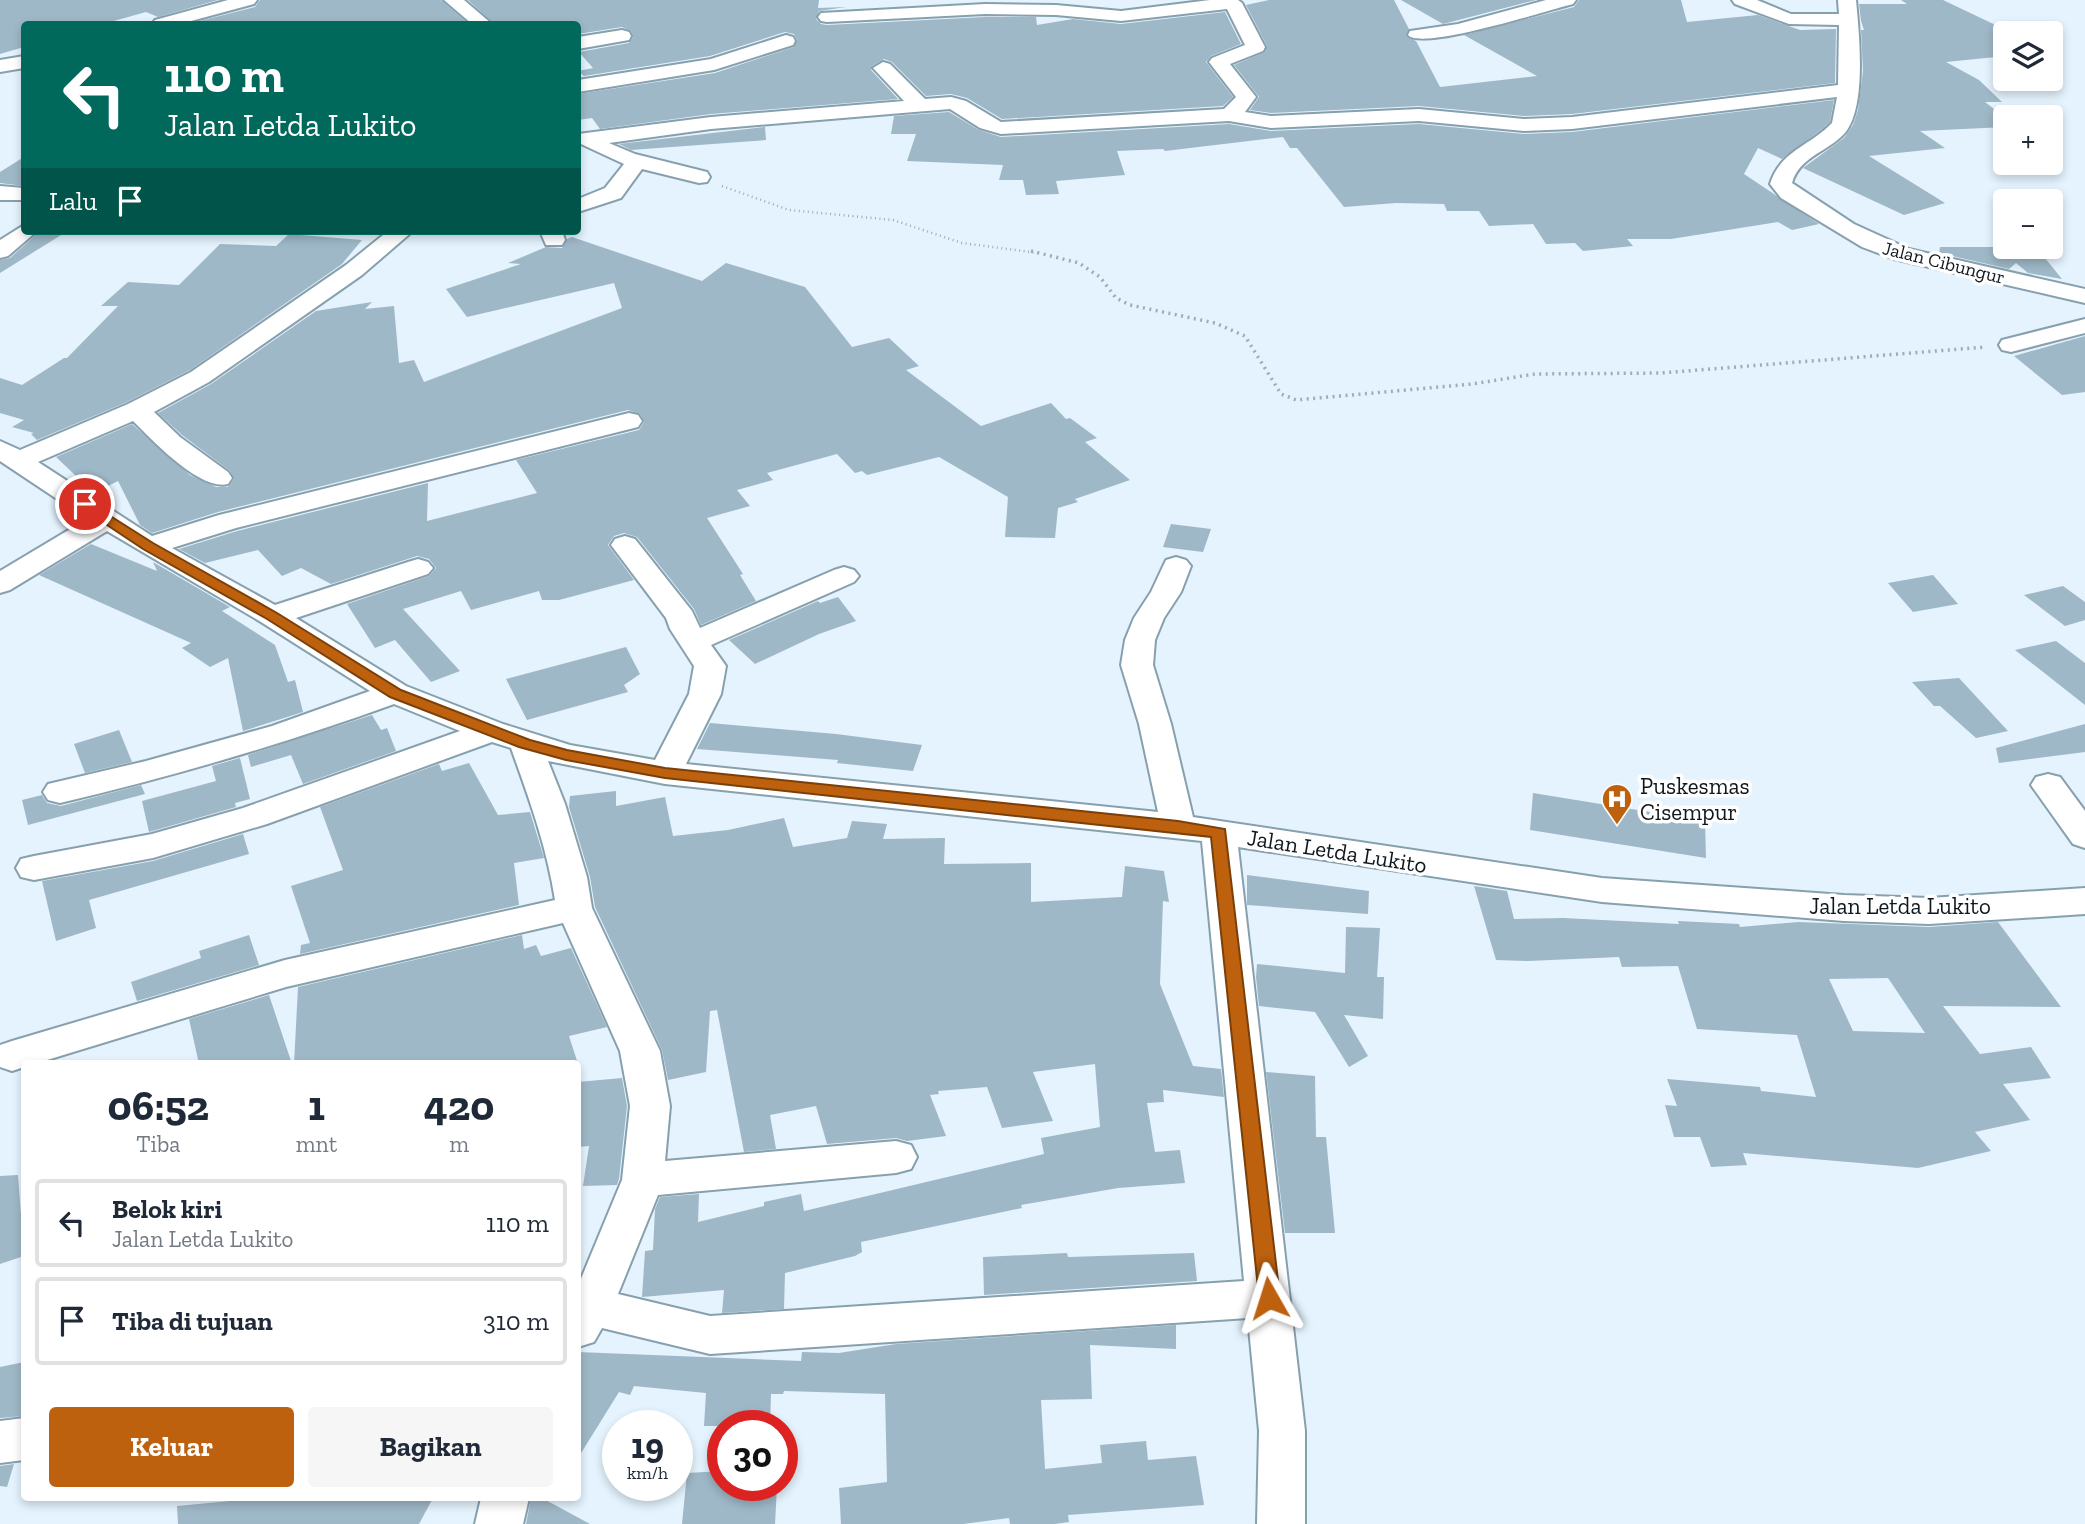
<!DOCTYPE html>
<html lang="id">
<meta charset="utf-8">
<style>
body{margin:0;font-family:"Zilla Slab",serif;background:#f6f6f7;color:#1f2937;height:100vh;display:flex;flex-direction:column;font-size:26px;white-space:nowrap}
*{box-sizing:border-box;margin:0}
p{font-size:23px;color:#747a83}
.icon{flex:none;width:38px;height:38px;fill:none;stroke:currentColor;stroke-width:2;stroke-linecap:round;stroke-linejoin:round}
.map{position:relative;flex:1;overflow:hidden}
.drawer{position:absolute;left:21px;top:1060px;width:560px;height:441px;display:flex;flex-direction:column;background:#fff;border-radius:7px;box-shadow:0 4px 10px #0003}
.drawer>*{flex:none}
.banner{position:absolute;left:21px;top:21px;width:560px;height:214px;border-radius:7px;box-shadow:0 4px 10px #0003;background:#00695c;color:#fff;overflow:hidden}
.controls{position:absolute;left:1993px;top:21px;display:grid;gap:14px}
.controls a{display:grid;place-items:center;width:70px;height:70px;border-radius:7px;background:#fff;box-shadow:0 4px 10px #0003;font-size:35px}
.speed{position:absolute;left:602px;top:1410px;display:flex;gap:14px;font-size:35px;font-weight:700;text-align:center}
.speed>*{display:grid;place-content:center;width:91px;height:91px;border-radius:50%;background:#fff;box-shadow:0 4px 10px #0003;line-height:1}
.speed small{font-size:18px;font-weight:400}
.speed .limit{border:10px solid #d22;background:#fff;color:#111}
.pin{position:absolute;display:grid;place-items:center;width:60px;height:60px;color:#fff;margin:-30px;border:4px solid #fff;border-radius:50%;box-shadow:0 2px 7px #0007}
.me{position:absolute;width:77px;margin:-38px;rotate:354deg;stroke-linejoin:round;filter:drop-shadow(0 0 5px #0008)}
.turn{display:flex;align-items:center;gap:24px;height:147px;padding:0 28px;font-size:32px}
.turn .icon{width:91px;height:91px;stroke-width:2.5}
.turn b{display:block;font-size:49px;line-height:60px}
.then{display:flex;align-items:center;height:66px;padding:0 28px;background:#0003;gap:14px;font-size:26px}
.eta{display:flex;justify-content:space-evenly;align-items:center;height:119px;text-align:center}
.eta b{font-size:42px;font-weight:800;line-height:49px}
.cta{display:flex;gap:14px;margin-top:auto;padding:14px 28px}
.cta a{flex:1;height:80px;border-radius:7px;background:#bd610e;color:#fff;font-size:28px;font-weight:800;line-height:80px;text-align:center}
.cta a+a{background:#f6f6f7;color:#1f2937}
ul{padding:0;list-style:none}
li{display:flex;align-items:center;gap:21px;height:88px;margin:0 14px 10px;padding:0 14px;border:4px solid #e0e1e3;border-radius:7px}
li div{flex:1}
li b{display:block;font-size:26px}
li em{font-style:normal}
.map>svg:first-child{display:block}
.building{fill:#9fb8c7;fill-rule:evenodd}
.lines{fill:none;stroke-linecap:round;stroke-linejoin:round}
.minor-casing{stroke:#87a0ae;stroke-width:4}
.path-far1{stroke:#9facb5;stroke-width:2.5;stroke-dasharray:1 3.5;stroke-linecap:butt}
.path{stroke:#9facb5;stroke-width:3.5;stroke-dasharray:2 4.5;stroke-linecap:butt}
.minor{fill:#fff;fill-rule:evenodd}
.route{fill:#bd610e;stroke:#7b3f09;stroke-width:2}
.labels{text-anchor:middle;stroke-width:7;stroke-linejoin:round;paint-order:stroke}
.far-street-label{font-size:19px;fill:#0e171d;stroke:#fefefe}
.poi-label{font-size:23px;fill:#0e171d;stroke:#fefefe;text-anchor:start}
.street-label{font-size:23px;fill:#0e171d;stroke:#fefefe}
</style>
<div class="map">
<svg width="2085" height="1524" viewBox="0 0 2085 1524">
<rect width="100%" height="100%" fill="#e4f3fd"/>
<!-- building -->
<path class="building" d="M 0,0 L 218,0 L 158,17 L 146,12 L 103,24 L 24,24 L 24,47 L 0,54 Z
M 260,0 L 441,0 L 469,24 L 188,24 L 255,7 Z
M 468,0 L 819,0 L 818,8 L 846,7 L 819,11 L 816,19 L 821,24 L 827,25 L 985,17 L 1036,17 L 1037,25 L 1073,19 L 1121,24 L 1225,12 L 1241,44 L 1211,56 L 1206,62 L 1233,97 L 1223,106 L 1002,119 L 967,98 L 951,94 L 926,96 L 892,62 L 884,59 L 872,66 L 871,70 L 898,99 L 711,114 L 600,129 L 592,118 L 578,120 L 578,94 L 715,73 L 794,47 L 797,40 L 794,34 L 785,32 L 710,56 L 584,76 L 578,71 L 593,68 L 579,52 L 629,43 L 633,37 L 631,31 L 622,27 L 578,34 L 578,24 L 494,24 Z
M 1269,0 L 1394,0 L 1409,29 L 1406,36 L 1416,41 L 1440,87 L 1537,76 L 1464,35 L 1574,7 L 1579,0 L 1681,0 L 1687,22 L 1758,15 L 1800,30 L 1836,29 L 1835,83 L 1572,114 L 1524,116 L 1419,106 L 1271,113 L 1250,110 L 1259,97 L 1234,65 L 1265,52 L 1267,46 L 1246,5 Z
M 1401,0 L 1536,0 L 1443,24 Z
M 1901,0 L 1943,0 L 2006,30 L 2006,56 L 1946,62 L 1979,80 L 2002,102 L 1985,102 L 2006,118 L 2006,127 L 1920,131 L 1945,148 L 1869,156 L 1945,203 L 1904,215 L 1803,168 L 1844,138 L 1853,125 L 1858,110 L 1863,71 L 1861,30 L 1864,30 L 1861,21 L 1859,4 L 1907,4 Z
M 1834,100 L 1830,122 L 1822,129 L 1782,159 L 1758,148 L 1744,174 L 1819,224 L 1792,230 L 1778,222 L 1671,239 L 1627,239 L 1633,246 L 1583,251 L 1575,243 L 1546,244 L 1533,224 L 1489,226 L 1479,211 L 1447,211 L 1444,204 L 1396,203 L 1344,207 L 1297,148 L 1290,148 L 1283,137 L 1165,151 L 1163,149 L 1117,151 L 1125,175 L 1056,181 L 1059,194 L 1026,195 L 1023,180 L 999,180 L 1003,165 L 907,161 L 916,134 L 891,134 L 894,116 L 949,112 L 979,130 L 1001,137 L 1229,124 L 1271,131 L 1419,124 L 1524,134 L 1572,132 Z
M 765,127 L 766,140 L 631,150 L 619,144 Z
M 24,157 L 24,186 L 0,183 L 0,172 Z
M 40,231 L 66,232 L 0,273 L 0,260 L 10,258 Z
M 289,234 L 362,240 L 342,264 L 190,370 L 127,402 L 37,440 L 31,434 L 34,433 L 12,427 L 24,420 L 0,413 L 0,378 L 22,385 L 64,358 L 67,358 L 118,306 L 101,306 L 128,282 L 179,285 L 220,244 L 276,246 Z
M 572,237 L 702,281 L 726,263 L 805,287 L 852,347 L 889,338 L 919,366 L 906,370 L 981,426 L 1051,403 L 1066,419 L 1070,418 L 1097,438 L 1085,442 L 1130,480 L 1075,499 L 1078,502 L 1058,508 L 1055,538 L 1005,537 L 1008,497 L 939,457 L 867,475 L 862,471 L 855,473 L 837,454 L 767,473 L 773,480 L 737,490 L 750,506 L 707,518 L 743,574 L 740,575 L 756,601 L 701,625 L 694,609 L 637,537 L 624,533 L 614,536 L 608,545 L 634,580 L 559,600 L 542,600 L 539,591 L 471,610 L 461,591 L 403,609 L 460,671 L 431,682 L 395,640 L 375,648 L 347,604 L 429,576 L 436,568 L 429,559 L 417,556 L 331,584 L 301,568 L 282,576 L 258,550 L 205,563 L 179,549 L 237,531 L 428,483 L 427,521 L 537,493 L 516,460 L 639,430 L 644,422 L 640,414 L 628,410 L 218,512 L 152,533 L 140,525 L 118,481 L 94,493 L 56,457 L 132,424 L 190,475 L 216,487 L 228,487 L 234,479 L 230,471 L 182,435 L 158,413 L 211,384 L 316,311 L 372,302 L 365,309 L 394,306 L 399,363 L 414,360 L 424,382 L 622,308 L 614,283 L 467,317 L 446,289 L 521,264 L 508,263 L 546,247 L 562,248 L 567,239 Z
M 1940,247 L 2036,247 L 2062,279 L 2028,273 L 2016,263 L 2009,269 L 1939,253 Z
M 2085,336 L 2085,392 L 2062,395 L 2014,356 Z
M 1171,524 L 1211,529 L 1203,552 L 1163,547 Z
M 91,544 L 157,571 L 153,562 L 230,607 L 222,611 L 275,645 L 288,682 L 295,680 L 303,712 L 243,731 L 228,658 L 210,667 L 182,648 L 191,643 L 39,575 Z
M 1933,575 L 1958,604 L 1913,612 L 1888,583 Z
M 2063,586 L 2085,602 L 2085,620 L 2065,626 L 2024,595 Z
M 838,597 L 856,621 L 819,634 L 755,664 L 729,640 L 818,601 L 820,603 Z
M 2056,641 L 2085,663 L 2085,705 L 2015,650 Z
M 626,647 L 640,674 L 624,685 L 628,692 L 527,720 L 506,679 Z
M 1959,678 L 2008,731 L 1976,738 L 1940,706 L 1934,706 L 1912,682 Z
M 372,715 L 381,730 L 387,728 L 396,751 L 303,784 L 291,755 L 251,767 L 248,755 Z
M 710,723 L 836,734 L 922,745 L 913,771 L 837,763 L 838,760 L 697,749 Z
M 2085,724 L 2085,752 L 1999,763 L 1996,748 Z
M 119,730 L 132,762 L 85,773 L 74,744 Z
M 240,758 L 250,799 L 235,803 L 236,807 L 149,832 L 142,801 L 216,781 L 212,766 Z
M 469,763 L 498,815 L 530,812 L 544,858 L 514,863 L 519,905 L 300,954 L 301,945 L 310,943 L 291,886 L 343,870 L 320,807 L 439,764 L 442,771 Z
M 141,785 L 145,794 L 28,825 L 22,800 L 42,795 L 47,803 L 61,806 Z
M 616,791 L 616,806 L 665,797 L 673,836 L 728,830 L 784,818 L 793,847 L 847,838 L 852,821 L 887,824 L 883,839 L 945,838 L 944,864 L 1031,863 L 1031,902 L 1122,897 L 1125,866 L 1164,871 L 1169,902 L 1163,901 L 1160,984 L 1193,1066 L 1221,1069 L 1224,1097 L 1163,1090 L 1164,1102 L 1147,1103 L 1155,1152 L 1180,1150 L 1185,1183 L 1118,1188 L 1021,1205 L 1022,1208 L 861,1242 L 862,1252 L 855,1256 L 785,1273 L 784,1309 L 722,1313 L 724,1290 L 642,1297 L 645,1251 L 653,1250 L 655,1209 L 660,1197 L 699,1194 L 698,1222 L 764,1206 L 764,1202 L 801,1194 L 804,1211 L 1044,1154 L 1041,1138 L 1100,1127 L 1095,1064 L 1033,1072 L 1053,1121 L 1002,1128 L 987,1087 L 938,1091 L 939,1094 L 930,1095 L 946,1136 L 907,1141 L 896,1138 L 827,1144 L 816,1106 L 770,1115 L 776,1149 L 744,1152 L 717,1010 L 710,1011 L 706,1072 L 668,1080 L 662,1050 L 595,907 L 590,877 L 569,807 L 570,796 Z
M 1533,793 L 1705,821 L 1706,858 L 1530,830 Z
M 243,834 L 249,854 L 89,900 L 96,928 L 56,941 L 42,881 L 153,861 Z
M 1247,875 L 1369,891 L 1368,914 L 1247,905 Z
M 1474,886 L 1507,891 L 1514,919 L 1564,918 L 1679,924 L 1678,921 L 1739,924 L 1740,927 L 1798,922 L 1929,927 L 1998,922 L 2061,1007 L 1943,1006 L 1980,1054 L 2031,1047 L 2051,1078 L 2003,1084 L 2030,1120 L 1975,1132 L 1991,1151 L 1918,1168 L 1743,1153 L 1747,1165 L 1711,1167 L 1700,1137 L 1674,1137 L 1665,1105 L 1677,1106 L 1667,1079 L 1760,1087 L 1761,1091 L 1816,1097 L 1797,1035 L 1697,1029 L 1678,966 L 1622,967 L 1619,957 L 1528,961 L 1496,960 ZM 1888,978 L 1925,1033 L 1853,1031 L 1829,979 Z
M 1346,927 L 1380,928 L 1377,977 L 1384,977 L 1383,1019 L 1344,1015 L 1368,1056 L 1349,1067 L 1315,1012 L 1259,1006 L 1256,977 L 1257,964 L 1345,973 Z
M 249,935 L 259,965 L 137,1001 L 131,982 L 201,958 L 199,951 Z
M 522,935 L 524,949 L 536,945 L 541,956 L 571,948 L 607,1027 L 569,1036 L 578,1064 L 294,1064 L 298,987 Z
M 269,995 L 292,1064 L 199,1064 L 189,1019 Z
M 1266,1072 L 1315,1076 L 1316,1137 L 1326,1137 L 1335,1233 L 1285,1233 Z
M 622,1078 L 627,1106 L 619,1179 L 617,1185 L 583,1186 L 589,1146 L 578,1147 L 578,1082 Z
M 18,1175 L 24,1256 L 0,1264 L 0,1176 Z
M 1067,1253 L 1068,1257 L 1194,1253 L 1197,1281 L 984,1295 L 983,1257 Z
M 1176,1325 L 1176,1349 L 1090,1345 L 1092,1399 L 1041,1400 L 1045,1469 L 1102,1463 L 1100,1445 L 1146,1441 L 1148,1460 L 1196,1456 L 1204,1505 L 1068,1515 L 1069,1522 L 1055,1524 L 1010,1524 L 1009,1518 L 963,1524 L 841,1524 L 839,1488 L 887,1482 L 885,1394 L 784,1391 L 783,1394 L 771,1394 L 770,1426 L 704,1426 L 706,1393 L 634,1386 L 630,1395 L 619,1392 L 578,1458 L 578,1352 L 801,1361 L 802,1352 L 839,1353 L 896,1344 Z
M 24,1362 L 24,1416 L 0,1418 L 0,1367 Z
M 14,1464 L 7,1487 L 0,1486 L 0,1466 Z
M 723,1471 L 723,1486 L 777,1486 L 775,1524 L 682,1524 L 687,1473 Z
M 262,1498 L 433,1498 L 419,1524 L 178,1524 L 177,1506 Z
M 531,1498 L 542,1498 L 590,1524 L 526,1524 Z"/>
<g class="lines">
<!-- minor casing -->
<g class="minor-casing">
<path id="minor" d="M 228,0 L 257,0 L 254,4 L 180,24 L 152,24 L 155,20 Z
M 444,0 L 464,0 L 492,24 L 472,24 Z
M 1210,0 L 1238,0 L 1242,3 L 1265,47 L 1263,51 L 1230,64 L 1256,97 L 1245,112 L 1271,116 L 1419,109 L 1524,119 L 1572,117 L 1838,85 L 1839,25 L 1789,24 L 1735,4 L 1732,0 L 1757,0 L 1791,14 L 1839,14 L 1838,0 L 1856,0 C 1859,33 1868,112 1842,136 C 1824,153 1799,158 1792,183 L 1854,224 L 1909,249 L 2085,289 L 2085,303 L 1894,259 L 1862,247 L 1781,198 L 1770,184 C 1780,151 1810,146 1832,123 L 1837,97 L 1572,129 L 1524,131 L 1419,121 L 1271,128 L 1229,121 L 1001,134 L 980,128 L 950,109 L 711,129 L 609,143 L 635,154 L 707,172 L 710,177 L 707,182 L 699,183 L 642,169 L 621,198 L 578,212 L 578,199 L 605,188 L 624,164 L 581,144 L 578,142 L 578,134 L 711,117 L 904,101 L 873,68 L 883,62 L 890,64 L 925,99 L 951,97 L 966,101 L 1001,122 L 1224,109 L 1236,97 L 1209,62 L 1212,58 L 1245,45 L 1227,9 L 1121,21 L 1056,15 L 985,14 L 827,22 L 821,21 L 818,17 L 821,13 L 985,4 L 1056,5 L 1121,11 Z
M 1546,0 L 1576,0 L 1573,4 C 1549,10 1421,51 1408,35 L 1410,31 L 1458,24 Z
M 622,30 L 629,32 L 631,36 L 629,40 L 578,49 L 578,37 Z
M 786,35 L 793,37 L 795,41 L 793,45 L 714,70 L 578,92 L 578,80 L 711,59 Z
M 24,56 L 24,68 L 0,72 L 0,60 Z
M 0,186 L 24,188 L 24,200 L 0,200 Z
M 24,225 L 24,231 L 37,231 L 8,256 L 0,258 L 0,240 Z
M 388,231 L 413,231 L 362,275 L 209,382 L 154,412 L 180,437 L 228,472 L 232,478 L 228,484 C 200,491 153,441 133,421 L 38,462 L 152,536 L 219,515 L 629,413 L 638,415 L 642,421 L 638,427 L 236,528 L 172,548 L 275,605 L 408,562 L 418,559 L 428,562 L 433,568 L 428,574 L 296,618 L 406,686 L 503,724 L 570,745 L 655,760 L 689,694 L 694,666 L 670,629 L 666,618 L 611,545 L 615,539 L 625,536 L 635,539 L 692,611 L 700,628 L 834,570 L 844,567 L 854,570 L 859,576 L 854,582 L 711,645 L 726,666 L 721,694 L 686,764 L 1158,812 L 1139,724 L 1121,665 L 1125,640 L 1134,618 L 1151,592 L 1166,560 L 1176,557 L 1186,560 L 1191,566 L 1181,592 L 1164,618 L 1155,640 L 1153,665 L 1171,724 L 1193,817 L 1602,878 L 1844,895 L 1929,898 L 2085,888 L 2085,914 L 1929,924 L 1844,921 L 1602,902 L 1238,847 L 1305,1431 L 1305,1524 L 1257,1524 L 1259,1431 L 1248,1318 L 710,1354 L 602,1328 L 594,1342 L 578,1347 L 578,1286 L 622,1180 L 630,1106 L 620,1051 L 563,923 L 286,987 L 34,1064 L 24,1064 L 24,1067 L 12,1071 L 0,1067 L 0,1045 L 12,1041 L 285,960 L 555,900 C 547,848 529,798 511,748 L 492,742 L 267,824 L 153,858 L 34,880 L 21,877 L 16,868 L 21,859 L 34,856 L 152,834 L 243,808 L 460,731 L 394,704 C 284,744 174,776 60,803 L 48,800 L 43,792 L 48,784 L 146,761 L 272,726 L 370,691 L 261,622 L 107,531 L 10,590 L 0,593 L 0,571 L 87,519 L 0,461 L 0,441 L 20,450 L 128,404 L 191,372 L 346,265 ZM 548,761 L 665,784 L 1202,841 L 1244,1281 L 710,1316 L 618,1294 L 658,1195 L 896,1173 L 911,1169 L 917,1157 L 911,1145 L 896,1141 L 665,1161 L 670,1106 L 660,1051 L 592,908 L 587,877 L 565,804 Z
M 540,231 L 562,231 L 565,240 L 562,245 L 546,245 Z
M 2085,319 L 2085,333 L 2011,352 L 2002,350 L 1999,345 L 2002,340 Z
M 2048,774 L 2060,777 L 2085,811 L 2085,848 L 2073,844 L 2031,785 L 2036,777 Z
M 24,1418 L 24,1460 L 0,1463 L 0,1421 Z
M 481,1498 L 529,1498 L 523,1524 L 475,1524 Z"/>
</g>
<!-- path-far1 -->
<path class="path-far1" d="M 722,186 L 789,210 L 893,220 L 962,243 L 1038,253"/>
<!-- path -->
<path class="path" d="M 1031,251 L 1079,263 L 1100,277 L 1116,298 L 1130,305 L 1215,323 L 1245,336 L 1281,394 L 1296,400 L 1472,384 L 1535,374 L 1661,373 L 1986,347"/>
<!-- minor -->
<use href="#minor" class="minor"/>
</g>
<!-- route -->
<path class="route" d="M 85,500 L 153,543 L 277,613 L 401,690 L 530,740 L 567,750 L 665,768 L 1178,821 L 1225,829 L 1280,1298 L 1277,1305 L 1269,1307 L 1262,1305 L 1259,1298 L 1211,837 L 665,778 L 566,760 L 519,747 L 390,697 L 267,619 L 143,549 L 80,507 L 78,504 Z"/>
<!-- icons -->
<defs>
<g id="hospital-pin" transform="scale(1.575)"><path d="M0 17L-7.5 6A9.5 9.5 0 1 1 7.5 6Z" fill="#bd610e" stroke="#fefefe"/><path d="M-5-5h3v3.5h4V-5h3V5h-3V1.5h-4V5h-3Z" fill="#fff"/></g>
</defs>
<g fill-rule="evenodd">
<use href="#hospital-pin" x="1617" y="799"/>
</g>
<g class="labels">
<!-- far-street labels -->
<g class="far-street-label">
<text transform="translate(1944 262) rotate(14)" y="7">Jalan Cibungur</text>
</g>
<!-- poi labels -->
<g class="poi-label">
<text x="1640" y="794">Puskesmas<tspan x="1640" dy="26">Cisempur</tspan></text>
</g>
<!-- street labels -->
<g class="street-label">
<text transform="translate(1337 851) rotate(9)" y="8">Jalan Letda Lukito</text>
<text x="1900" y="914">Jalan Letda Lukito</text>
</g>
</g>
</svg>
<div class="controls">
<a><svg class="icon" aria-label="layers" viewBox="0 0 24 24"><path d="M12 4l9 5-9 5-9-5zM3 14l9 5 9-5"/></svg></a>
<a>+</a>
<a>−</a>
</div>
<div class="speed"><div>19<small>km/h</small></div><div class="limit">30</div></div>
<div class="pin" style="left:85px;top:504px;background:#d93025"><svg class="icon" aria-label="arrive" viewBox="0 0 24 24"><path d="M6 21V4h12l-3 4 3 4H6"/></svg></div>
<svg class="me" style="left:1269px;top:1298px" viewBox="-20 -20 40 40"><path d="M0-17L14 15 0 8-14 15z" fill="#bd610e" stroke="#fff" stroke-width="4"/></svg>
<div class="banner">
<div class="turn"><svg class="icon" aria-label="left" viewBox="0 0 24 24"><path d="M17 20v-9H6M10 6l-5 5 5 5"/></svg><div><b>110 m</b>Jalan Letda Lukito</div></div>
<div class="then">Lalu<svg class="icon" aria-label="arrive" viewBox="0 0 24 24"><path d="M6 21V4h12l-3 4 3 4H6"/></svg></div>
</div>
<section class="drawer">
<div class="eta">
<div><b>06:52</b><p>Tiba</p></div>
<div><b>1</b><p>mnt</p></div>
<div><b>420</b><p>m</p></div>
</div>
<ul>
<li><svg class="icon" aria-label="left" viewBox="0 0 24 24"><path d="M17 20v-9H6M10 6l-5 5 5 5"/></svg><div><b>Belok kiri</b><p>Jalan Letda Lukito</p></div><em>110 m</em></li>
<li><svg class="icon" aria-label="arrive" viewBox="0 0 24 24"><path d="M6 21V4h12l-3 4 3 4H6"/></svg><div><b>Tiba di tujuan</b></div><em>310 m</em></li>
</ul>
<div class="cta"><a>Keluar</a><a>Bagikan</a></div>
</section>
</div>
